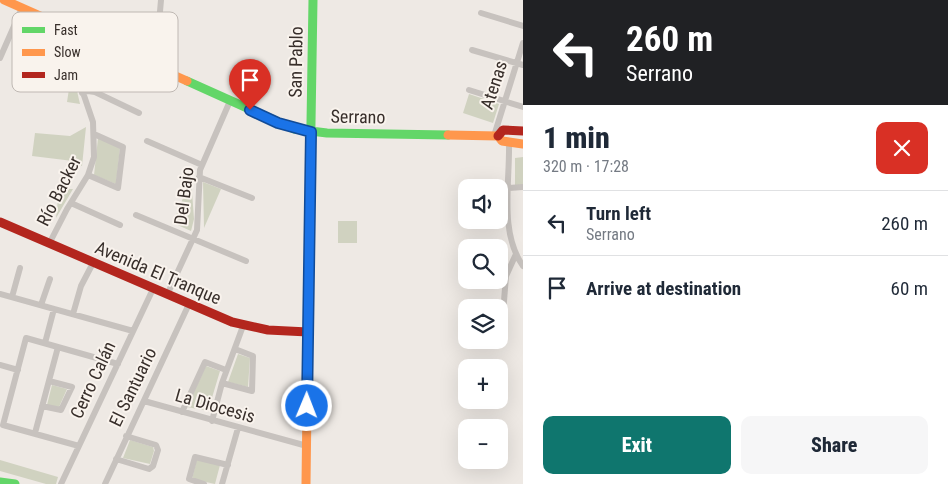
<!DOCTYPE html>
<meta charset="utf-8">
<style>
body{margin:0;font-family:"Roboto Condensed",sans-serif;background:#f6f6f7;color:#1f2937;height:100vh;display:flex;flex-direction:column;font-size:19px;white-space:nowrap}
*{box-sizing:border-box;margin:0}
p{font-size:16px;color:#747a83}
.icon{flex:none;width:28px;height:28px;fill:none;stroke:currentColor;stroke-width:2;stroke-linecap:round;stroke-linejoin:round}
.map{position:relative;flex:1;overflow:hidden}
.details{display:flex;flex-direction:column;background:#fff;width:425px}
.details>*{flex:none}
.top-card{background:#202124;color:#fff;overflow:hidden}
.tools{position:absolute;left:458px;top:179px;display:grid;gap:10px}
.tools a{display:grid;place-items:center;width:50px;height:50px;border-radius:10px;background:#fff;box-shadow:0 5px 20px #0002;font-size:25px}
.pin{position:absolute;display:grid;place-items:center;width:42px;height:42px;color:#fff;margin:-51px -21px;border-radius:50% 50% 50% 0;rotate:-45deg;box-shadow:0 0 5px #0007}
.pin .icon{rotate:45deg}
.me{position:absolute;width:55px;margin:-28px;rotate:1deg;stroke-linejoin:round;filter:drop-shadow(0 0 4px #0008)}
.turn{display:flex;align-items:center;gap:18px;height:105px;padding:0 20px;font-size:22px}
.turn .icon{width:65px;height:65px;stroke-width:2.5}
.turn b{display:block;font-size:35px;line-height:42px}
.round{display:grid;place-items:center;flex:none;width:52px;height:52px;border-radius:10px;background:#f6f6f7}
.overview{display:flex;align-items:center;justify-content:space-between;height:85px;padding:0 20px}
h1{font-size:30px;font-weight:800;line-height:38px}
.primary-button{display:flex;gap:10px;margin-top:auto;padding:10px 20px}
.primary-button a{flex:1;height:58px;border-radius:10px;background:#0f766e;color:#fff;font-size:20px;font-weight:800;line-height:58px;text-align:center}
.primary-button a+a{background:#f6f6f7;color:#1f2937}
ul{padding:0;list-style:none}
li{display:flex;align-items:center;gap:15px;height:65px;padding:0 20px;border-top:1px solid #e0e1e3}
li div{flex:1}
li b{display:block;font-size:19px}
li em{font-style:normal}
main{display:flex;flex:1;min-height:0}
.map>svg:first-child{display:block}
.green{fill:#d0d2c0}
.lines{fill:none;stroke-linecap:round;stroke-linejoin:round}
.street{stroke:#c7c2be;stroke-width:6}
.fast{stroke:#63d668;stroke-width:9}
.slow{stroke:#ff974d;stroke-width:9}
.jam{stroke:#b3261e;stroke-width:9}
.route-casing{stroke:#114b97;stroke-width:12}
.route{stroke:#1a73e8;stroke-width:9}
.labels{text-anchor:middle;stroke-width:4;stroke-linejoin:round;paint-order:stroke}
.street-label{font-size:18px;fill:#382f2b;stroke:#f9f3ed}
.key{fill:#f9f3ed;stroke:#bfb8b3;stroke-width:1}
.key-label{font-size:14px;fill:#382f2b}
</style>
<main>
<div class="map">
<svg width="523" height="484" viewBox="0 0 523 484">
<rect width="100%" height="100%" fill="#eee9e4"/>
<!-- green -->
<path class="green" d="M 72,69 L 80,104 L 67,102 Z
M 469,94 L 499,104 L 493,123 L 463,113 Z
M 86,127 L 82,166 L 73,161 L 32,156 L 35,133 L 70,136 Z
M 98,138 L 120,148 L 116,184 L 94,175 Z
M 523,157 L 523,185 L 515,185 L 515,158 Z
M 191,178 L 194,219 L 191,231 L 173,223 Z
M 203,182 L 221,189 L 204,228 Z
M 59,189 L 73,189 L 56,218 Z
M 338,221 L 357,221 L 357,243 L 338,243 Z
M 238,354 L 250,358 L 248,387 L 228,382 Z
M 206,366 L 220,371 L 208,411 L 187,407 Z
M 52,385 L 67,389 L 59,407 L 47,405 Z
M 130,440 L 153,447 L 154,451 L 150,464 L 123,458 Z
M 197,459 L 220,465 L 215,484 L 192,479 Z
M 0,460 L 58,477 L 56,484 L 46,484 L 0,471 Z"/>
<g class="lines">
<!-- street -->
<path class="street" d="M 481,13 L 523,26
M 472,50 L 523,65
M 0,58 L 22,8
M 146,64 L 159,23 L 161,0
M 469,90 L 523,107
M 82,93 L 88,91 L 95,92 L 139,113
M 494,136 L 523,43
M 147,141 L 202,165
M 509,143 C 510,183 499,232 523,266
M 88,175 L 118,188 L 123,147 L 94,134
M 199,177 L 252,198
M 509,188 L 523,187
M 71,203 L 120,225
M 136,215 L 246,261
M 49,244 L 67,209 L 88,175 L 94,157 L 93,122 L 77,75 L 78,62 L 88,38
M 0,294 L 133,331
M 167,295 L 197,230 L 200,170 L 230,101
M 12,297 L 20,268
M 41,305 L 50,279
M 73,314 L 81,286 L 93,263
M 502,326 L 506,276 L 516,254
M 45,343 L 54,309
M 0,365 L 18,370
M 222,383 L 252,391 L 253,356 L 235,349
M 144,401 L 307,446
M 42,406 L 61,410 L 72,387 L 49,381
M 182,412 L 205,362 L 226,370
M 212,421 L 222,383 L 243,326
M 35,433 L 58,347
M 79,446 L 3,425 L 26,338 L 118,364
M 116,459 L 149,469 L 153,466 L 158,450 L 156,445 L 126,436
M 61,484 L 153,289
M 105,484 L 189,304
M 204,484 L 189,479 L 195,457 L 228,465
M 222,484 L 238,428"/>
<!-- fast -->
<path class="fast" d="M 187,81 L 294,129 L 327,133 L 448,135
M 309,245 L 313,0
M 0,482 L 15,484"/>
<!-- slow -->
<path class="slow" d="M 4,0 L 187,81
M 448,135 L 498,136 L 502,141 L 523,144
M 306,484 L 309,245"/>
<!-- jam -->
<path class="jam" d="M 498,136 L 503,130 L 523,131
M 0,222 L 232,322 L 268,330 L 308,332"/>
</g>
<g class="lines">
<!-- route casing -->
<g class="route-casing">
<path id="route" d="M 250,110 L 278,123 L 311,132 L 307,406"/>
</g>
<!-- route -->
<use href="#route" class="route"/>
</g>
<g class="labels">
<!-- street labels -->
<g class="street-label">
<text transform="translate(296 62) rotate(-89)" y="6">San Pablo</text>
<text transform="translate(494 85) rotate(-72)" y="6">Atenas</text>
<text transform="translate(358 117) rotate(1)" y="6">Serrano</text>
<text transform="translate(59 191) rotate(-63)" y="6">Río Backer</text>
<text transform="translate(184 196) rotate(-83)" y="6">Del Bajo</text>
<text transform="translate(158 273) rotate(23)" y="6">Avenida El Tranque</text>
<text transform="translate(93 380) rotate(-65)" y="6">Cerro Calán</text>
<text transform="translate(133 387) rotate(-64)" y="6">El Santuario</text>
<text transform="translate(215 406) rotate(16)" y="6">La Diocesis</text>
</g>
</g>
<!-- legend -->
<rect x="12" y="12" width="166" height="80" rx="8" class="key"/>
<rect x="22" y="27" width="23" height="6" fill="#63d668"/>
<rect x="22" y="49" width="23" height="7" fill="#ff974d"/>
<rect x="22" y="72" width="23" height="6" fill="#b3261e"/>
<g class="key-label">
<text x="54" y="35">Fast</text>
<text x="54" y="57">Slow</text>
<text x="54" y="80">Jam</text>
</g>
</svg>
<div class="tools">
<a><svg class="icon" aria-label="sound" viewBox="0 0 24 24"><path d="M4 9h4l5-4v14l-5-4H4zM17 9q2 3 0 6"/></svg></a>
<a><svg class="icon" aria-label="search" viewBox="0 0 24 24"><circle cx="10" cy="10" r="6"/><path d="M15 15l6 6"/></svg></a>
<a><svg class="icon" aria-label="layers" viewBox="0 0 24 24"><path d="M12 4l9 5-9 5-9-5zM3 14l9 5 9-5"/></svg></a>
<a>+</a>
<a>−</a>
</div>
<div class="pin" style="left:250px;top:110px;background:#d93025"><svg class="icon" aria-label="arrive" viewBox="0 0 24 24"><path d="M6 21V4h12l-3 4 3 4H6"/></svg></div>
<svg class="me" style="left:307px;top:406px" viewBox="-20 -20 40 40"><circle r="17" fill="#1a73e8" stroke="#fff" stroke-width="3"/><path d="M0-11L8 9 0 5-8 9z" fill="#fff"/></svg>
</div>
<section class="details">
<div class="top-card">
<div class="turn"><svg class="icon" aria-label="left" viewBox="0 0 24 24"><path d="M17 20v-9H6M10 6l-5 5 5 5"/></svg><div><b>260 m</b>Serrano</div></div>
</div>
<div class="overview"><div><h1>1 min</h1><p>320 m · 17:28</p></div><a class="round" style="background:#d93025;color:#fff"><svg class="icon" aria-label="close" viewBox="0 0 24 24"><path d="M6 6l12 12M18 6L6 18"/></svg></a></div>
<ul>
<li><svg class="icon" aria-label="left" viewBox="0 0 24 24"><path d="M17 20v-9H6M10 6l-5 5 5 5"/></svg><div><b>Turn left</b><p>Serrano</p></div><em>260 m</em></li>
<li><svg class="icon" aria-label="arrive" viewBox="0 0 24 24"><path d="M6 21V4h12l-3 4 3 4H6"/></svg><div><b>Arrive at destination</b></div><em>60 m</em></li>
</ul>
<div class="primary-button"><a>Exit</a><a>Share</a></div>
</section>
</main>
